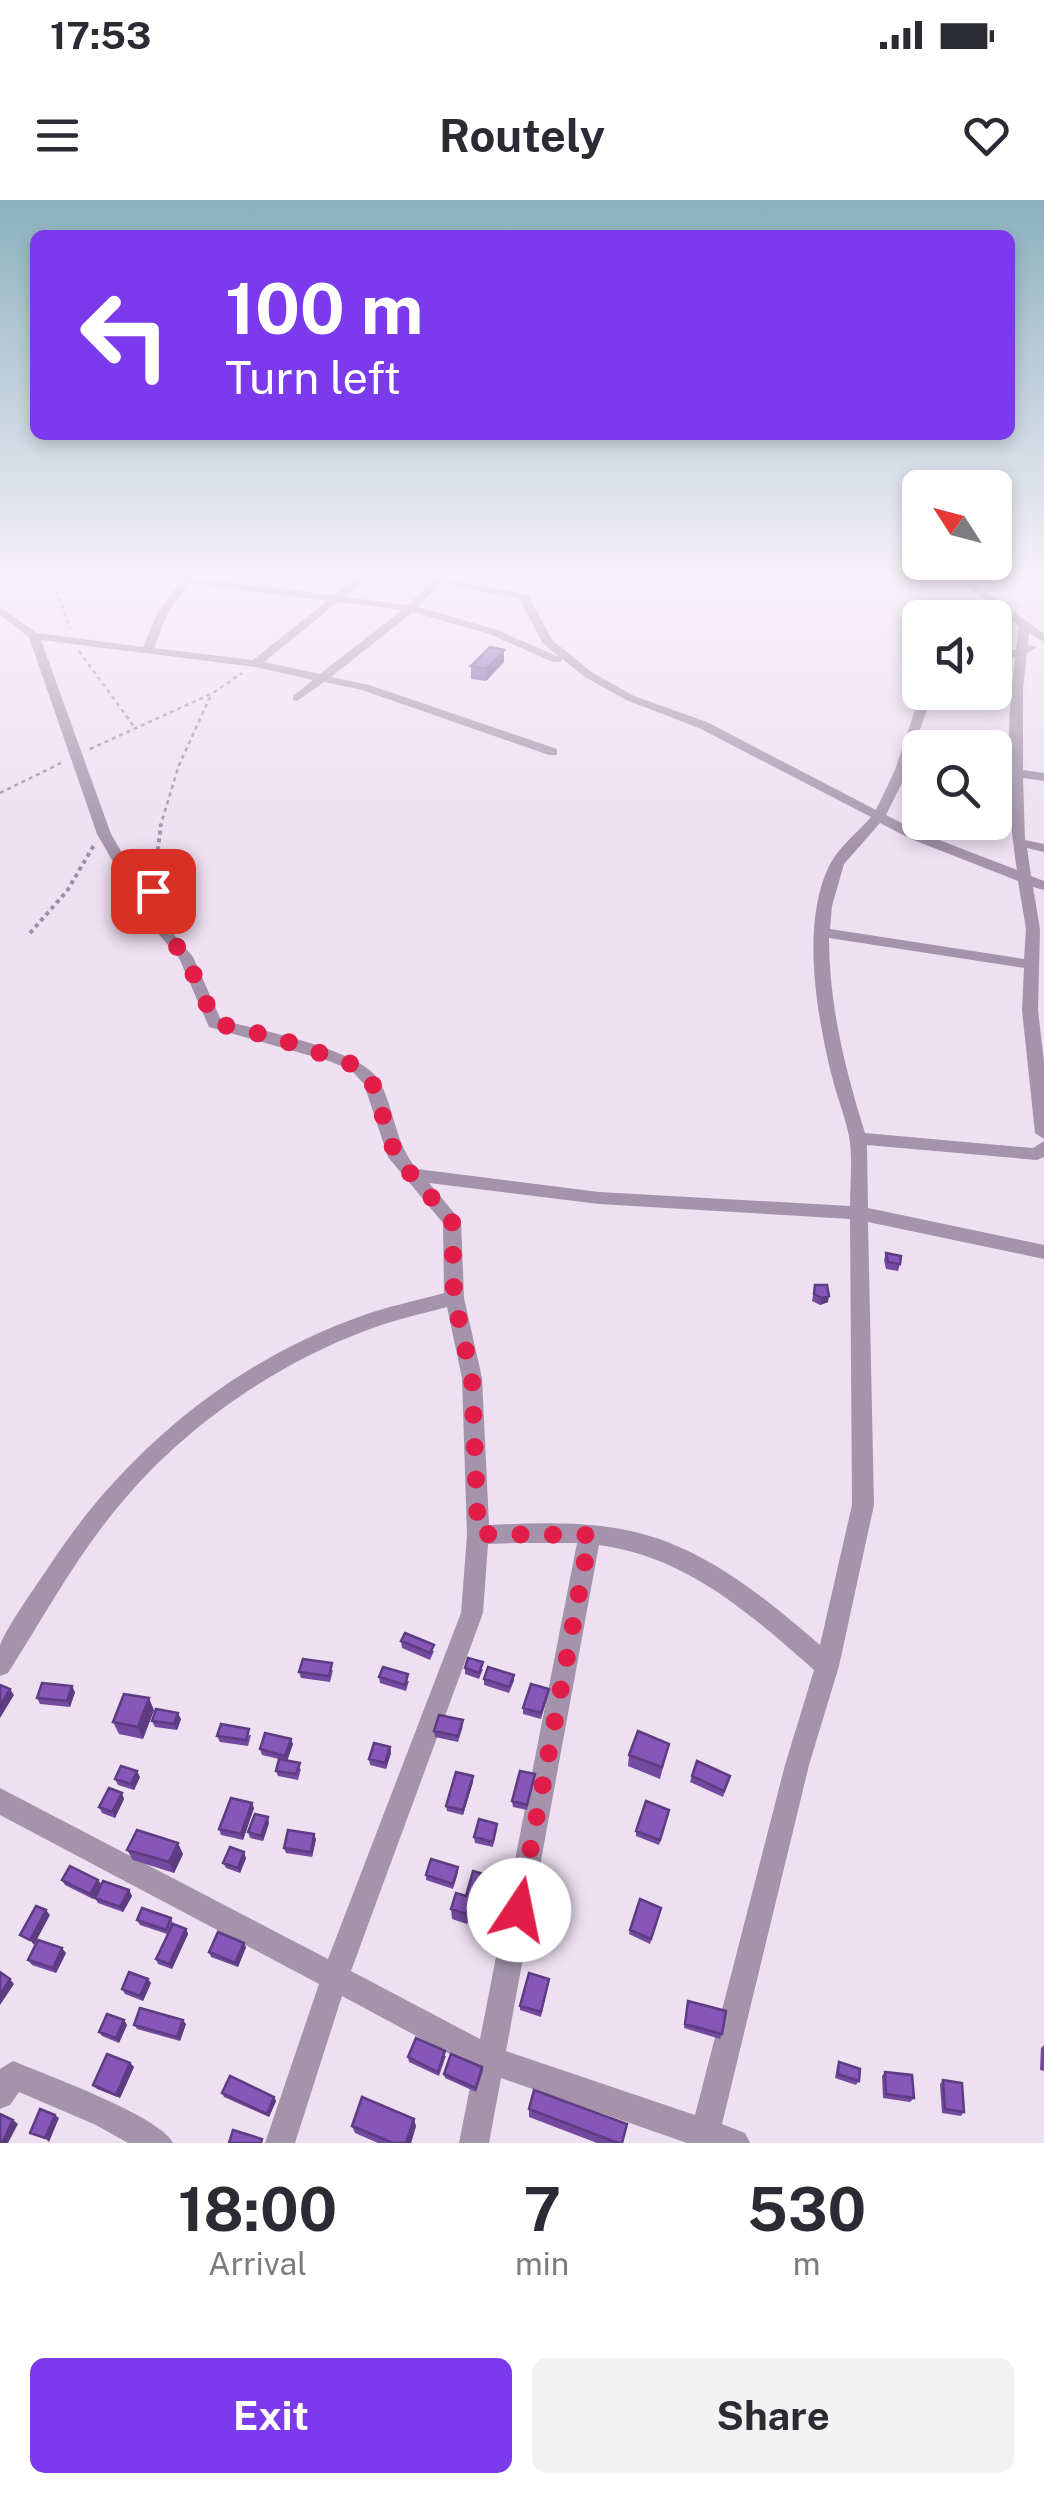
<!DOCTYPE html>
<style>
body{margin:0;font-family:"Public Sans",sans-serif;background:#f2f2f3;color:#2b2b33;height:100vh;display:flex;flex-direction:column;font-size:38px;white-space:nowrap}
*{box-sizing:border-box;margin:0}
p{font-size:32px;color:#7c7c81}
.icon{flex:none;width:55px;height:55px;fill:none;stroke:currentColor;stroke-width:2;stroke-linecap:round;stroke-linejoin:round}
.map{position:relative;height:1943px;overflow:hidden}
.panel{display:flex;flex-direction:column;background:#fff;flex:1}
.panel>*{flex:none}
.hud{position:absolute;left:30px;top:30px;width:985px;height:210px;border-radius:15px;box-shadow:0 5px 15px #0003;background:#7c3aed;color:#fff;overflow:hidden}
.needle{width:65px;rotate:306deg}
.controls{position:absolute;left:902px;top:270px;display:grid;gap:20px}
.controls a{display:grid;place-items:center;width:110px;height:110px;border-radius:15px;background:#fff;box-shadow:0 5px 15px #0003;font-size:50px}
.pin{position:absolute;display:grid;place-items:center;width:85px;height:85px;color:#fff;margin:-42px;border-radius:20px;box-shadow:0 5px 15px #0006}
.me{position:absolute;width:110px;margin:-55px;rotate:11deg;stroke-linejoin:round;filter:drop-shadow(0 0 8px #0008)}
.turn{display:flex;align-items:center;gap:35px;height:210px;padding:0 30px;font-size:45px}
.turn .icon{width:130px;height:130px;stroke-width:2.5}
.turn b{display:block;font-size:70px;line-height:85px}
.eta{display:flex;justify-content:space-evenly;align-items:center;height:170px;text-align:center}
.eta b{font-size:60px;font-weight:700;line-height:70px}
.primary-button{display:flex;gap:20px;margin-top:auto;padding:20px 30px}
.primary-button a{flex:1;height:115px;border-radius:15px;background:#7c3aed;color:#fff;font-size:40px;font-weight:700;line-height:115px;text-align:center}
.primary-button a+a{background:#f2f2f3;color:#2b2b33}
.status{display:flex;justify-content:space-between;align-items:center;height:70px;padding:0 50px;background:#fff;direction:ltr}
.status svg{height:28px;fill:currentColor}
header{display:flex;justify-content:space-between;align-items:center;height:130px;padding:0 30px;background:#fff;font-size:45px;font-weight:700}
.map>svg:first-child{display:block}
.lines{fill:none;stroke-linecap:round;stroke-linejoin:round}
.path-far1{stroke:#9e8da7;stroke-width:2.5;stroke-dasharray:4 4;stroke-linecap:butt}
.path{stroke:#9e8da7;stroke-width:4;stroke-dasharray:4 4;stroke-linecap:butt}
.street{fill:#a493ab;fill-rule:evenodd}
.wall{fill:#734a9f}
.shaded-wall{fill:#5e3c82}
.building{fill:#8656b9;stroke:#5e3c82;stroke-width:2.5}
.route{stroke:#e11d48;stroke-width:18;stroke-dasharray:0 32.4}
</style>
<div class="status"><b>17:53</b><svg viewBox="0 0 49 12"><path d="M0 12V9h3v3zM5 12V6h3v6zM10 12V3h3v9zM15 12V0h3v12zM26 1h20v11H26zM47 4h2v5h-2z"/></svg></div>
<header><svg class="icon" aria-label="menu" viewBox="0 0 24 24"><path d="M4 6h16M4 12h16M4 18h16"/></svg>Routely<svg class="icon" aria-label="heart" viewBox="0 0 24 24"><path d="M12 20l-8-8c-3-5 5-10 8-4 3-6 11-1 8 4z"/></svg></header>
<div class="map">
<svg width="1044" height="1943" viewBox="0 0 1044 1943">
<rect width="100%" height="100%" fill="#ede0f1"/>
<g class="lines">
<!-- path-far1 -->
<path class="path-far1" d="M 51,375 L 70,429
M 79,451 L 135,528
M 90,549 L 213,493 L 242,473
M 0,593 L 63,562
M 160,627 L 179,565 L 211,495"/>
<!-- path -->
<path class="path" d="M 153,690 L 161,624
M 30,733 L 67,691 L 94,645"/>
<!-- street -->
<path class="street" d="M 144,375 L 195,375 L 193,378 L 334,395 L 359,375 L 370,375 L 345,397 L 408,405 L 432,381 L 414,375 L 448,375 L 446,378 L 528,395 L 552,440 L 593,473 L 634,496 L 707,522 L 876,610 L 895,570 L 921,492 L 933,492 L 901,585 L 886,615 L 921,633 L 1017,670 C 1006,603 1006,527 1015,457 L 995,464 L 995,457 L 1016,449 L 1019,426 L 951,375 L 963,375 L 1044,434 L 1044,442 L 1029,433 L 1028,445 L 1037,447 L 1027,453 L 1023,489 L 1023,570 L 1044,573 L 1044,581 L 1023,578 L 1025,640 L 1044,644 L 1044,652 L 1027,648 L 1031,676 L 1044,681 L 1044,690 L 1033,687 L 1040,729 L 1038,810 L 1044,862 L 1044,939 L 1035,933 L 1022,810 L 1024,768 L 829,738 C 829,805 845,869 865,933 L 1033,948 L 1044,941 L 1044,957 L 1037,960 L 867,945 L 868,1008 L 1044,1045 L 1044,1059 L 868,1022 L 874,1305 L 839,1466 L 809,1565 L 722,1924 L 745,1933 L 750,1943 L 687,1943 L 501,1878 L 489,1943 L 459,1943 L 474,1867 L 342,1796 L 295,1943 L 265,1943 L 319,1784 L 0,1615 L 0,1588 L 328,1759 L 461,1413 L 467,1335 L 462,1178 L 447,1107 C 422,1114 397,1119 373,1128 C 280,1161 186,1225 123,1301 C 78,1353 45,1415 8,1473 L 0,1476 C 0,1467 0,1455 0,1446 C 3,1432 38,1383 48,1368 C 121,1255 229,1164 356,1118 C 385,1107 415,1101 444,1093 L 443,1023 L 388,957 L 364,884 L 351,870 L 329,861 L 209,827 L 179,758 L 146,719 L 97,634 L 29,437 L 0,415 L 0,407 L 37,433 L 143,447 L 158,412 L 180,382 ZM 189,383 L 327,401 L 253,460 L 154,448 L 168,412 ZM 441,383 L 520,399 L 542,442 L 559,457 L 497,430 L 418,407 ZM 338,402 L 402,410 L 320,474 L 264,462 ZM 413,412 L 489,434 L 553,462 L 561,462 L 562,459 L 585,477 L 626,500 L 699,528 L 871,617 C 857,633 840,646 830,664 C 800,723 817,816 832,877 C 837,897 845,916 849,936 C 853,958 850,984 850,1006 L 599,992 L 417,969 C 395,944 395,911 380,882 C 363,849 258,830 221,820 L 193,757 L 159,717 L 111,634 L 41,440 L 255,467 L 313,480 L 293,496 L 293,500 L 297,501 L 324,482 L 362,490 L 549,555 L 557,555 L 557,549 L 369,485 L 331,477 ZM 880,623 L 911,639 L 1018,681 L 1026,729 L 1024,759 L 830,729 L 832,706 L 844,664 ZM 429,983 L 599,1004 L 850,1019 L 852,1305 L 820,1445 C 761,1394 699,1343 621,1329 C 577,1321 532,1323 489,1325 L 482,1178 L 464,1098 L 461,1021 ZM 518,1343 L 577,1343 L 480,1839 L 351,1771 L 483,1413 L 488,1344 ZM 599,1345 C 687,1357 749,1413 814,1470 L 785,1565 L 695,1915 L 506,1851 Z
M 13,1861 C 44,1874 162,1917 173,1943 L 128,1943 L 96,1925 L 19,1892 L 10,1905 L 0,1909 L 0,1869 Z"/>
</g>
<!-- wall -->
<path class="wall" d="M 504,462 L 486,481 L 471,479 L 471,466 Z
M 886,1053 L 900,1064 L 898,1071 L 886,1069 L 884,1060 Z
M 815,1085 L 828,1102 L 820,1105 L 812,1101 Z
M 401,1441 L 434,1451 L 430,1460 L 402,1448 Z
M 465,1468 L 483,1469 L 479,1479 L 465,1474 Z
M 333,1470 L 330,1482 L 301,1478 L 299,1472 Z
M 514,1475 L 514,1481 L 509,1493 L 484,1485 L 484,1479 Z
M 379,1477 L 409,1481 L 406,1491 L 380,1483 Z
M 75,1492 L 70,1507 L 40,1504 L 37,1498 Z
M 548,1495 L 541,1519 L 523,1514 L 523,1508 Z
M 154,1510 L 143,1539 L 119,1534 L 113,1522 Z
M 181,1519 L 177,1530 L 155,1527 L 152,1521 Z
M 463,1526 L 458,1542 L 435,1537 L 434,1531 Z
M 251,1535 L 248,1546 L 220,1542 L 217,1536 Z
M 293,1544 L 287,1561 L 301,1569 L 298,1580 L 278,1576 L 276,1571 L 279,1559 L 262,1555 L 260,1549 Z
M 669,1544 L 660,1579 L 628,1566 L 629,1555 Z
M 390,1547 L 391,1553 L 386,1569 L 370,1565 L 369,1559 Z
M 535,1574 L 527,1610 L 513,1607 L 512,1601 Z
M 692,1576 L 730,1576 L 723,1597 L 690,1582 Z
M 140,1577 L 134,1590 L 118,1585 L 115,1579 Z
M 473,1582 L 463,1615 L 447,1611 L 446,1606 Z
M 124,1599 L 115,1618 L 102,1613 L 99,1607 Z
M 254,1608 L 243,1640 L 221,1635 L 219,1629 Z
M 668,1616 L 659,1645 L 636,1636 L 636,1631 Z
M 269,1623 L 263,1641 L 250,1638 L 248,1632 Z
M 497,1624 L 493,1647 L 475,1643 L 474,1637 Z
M 316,1639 L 312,1657 L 286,1653 L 284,1648 Z
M 127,1650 L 183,1654 L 174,1673 L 133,1660 Z
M 246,1658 L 240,1673 L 226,1668 L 223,1663 Z
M 458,1667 L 458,1673 L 453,1689 L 426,1680 L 426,1675 Z
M 62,1680 L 102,1685 L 129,1690 L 132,1696 L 123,1712 L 98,1703 L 95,1698 L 100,1687 L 93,1699 L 65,1685 Z
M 500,1690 L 492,1717 L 471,1710 L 467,1724 L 452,1719 L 451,1709 L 466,1696 Z
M 661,1708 L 650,1744 L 629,1734 L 630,1730 Z
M 171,1718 L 173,1724 L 186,1729 L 188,1734 L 172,1769 L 158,1764 L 156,1759 L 167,1734 L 140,1725 L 137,1720 Z
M 246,1747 L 238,1767 L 211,1757 L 209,1752 Z
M 66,1753 L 56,1773 L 32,1765 L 28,1760 Z
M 549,1779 L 541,1817 L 520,1810 L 520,1806 Z
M 151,1783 L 143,1801 L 125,1794 L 122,1789 Z
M 688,1801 L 722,1834 L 720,1839 L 684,1828 Z
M 124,1820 L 127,1825 L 119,1843 L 102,1836 L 99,1832 Z
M 186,1824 L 180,1841 L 137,1829 L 134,1825 Z
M 1044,1845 L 1044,1871 L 1040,1870 L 1041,1848 Z
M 446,1856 L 439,1876 L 409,1862 L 408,1857 Z
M 839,1862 L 859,1881 L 856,1885 L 835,1878 L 837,1866 Z
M 130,1863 L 134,1867 L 120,1898 L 97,1889 L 93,1885 Z
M 482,1867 L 483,1871 L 476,1892 L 445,1878 L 444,1874 Z
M 885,1872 L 914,1898 L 910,1902 L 883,1898 L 882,1876 Z
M 943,1880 L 964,1912 L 961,1916 L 942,1913 L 940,1884 Z
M 222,1893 L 274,1897 L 276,1901 L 269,1917 L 224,1897 Z
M 529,1909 L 622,1943 L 597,1943 L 529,1917 Z
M 352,1926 L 416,1926 L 411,1943 L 378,1943 L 355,1933 Z"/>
<!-- shaded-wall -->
<path class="shaded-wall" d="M 504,450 L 504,462 L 486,481 L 486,469 Z
M 829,1096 L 828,1102 L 820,1105 L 822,1098 Z
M 72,1486 L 75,1492 L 70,1507 L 67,1501 Z
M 10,1489 L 14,1495 L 0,1518 L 0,1506 Z
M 149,1498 L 154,1510 L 143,1539 L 138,1527 Z
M 178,1513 L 181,1519 L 177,1530 L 174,1524 Z
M 291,1539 L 293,1544 L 287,1561 L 285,1556 Z
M 390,1547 L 391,1553 L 386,1569 L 385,1563 Z
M 137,1571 L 140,1577 L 134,1590 L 131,1584 Z
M 473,1576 L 473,1582 L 463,1615 L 463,1610 Z
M 122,1593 L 124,1599 L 115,1618 L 112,1612 Z
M 252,1603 L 254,1608 L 243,1640 L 241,1634 Z
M 268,1617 L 269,1623 L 263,1641 L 261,1636 Z
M 314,1634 L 316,1639 L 312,1657 L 311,1652 Z
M 178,1643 L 183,1654 L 174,1673 L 169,1662 Z
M 244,1652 L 246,1658 L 240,1673 L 238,1668 Z
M 500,1679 L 500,1690 L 492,1717 L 492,1706 Z
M 98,1680 L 102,1685 L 93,1699 L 90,1694 Z
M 129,1690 L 132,1696 L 123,1712 L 120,1707 Z
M 470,1700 L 471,1710 L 467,1724 L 466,1714 Z
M 46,1710 L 50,1715 L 34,1745 L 30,1740 Z
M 186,1729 L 188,1734 L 172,1769 L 169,1764 Z
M 244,1743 L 246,1747 L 238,1767 L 235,1763 Z
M 62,1748 L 66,1753 L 56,1773 L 53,1768 Z
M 10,1779 L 14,1784 L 0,1805 L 0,1795 Z
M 148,1779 L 151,1783 L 143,1801 L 140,1796 Z
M 124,1820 L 127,1825 L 119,1843 L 116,1838 Z
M 183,1820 L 186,1824 L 180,1841 L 177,1837 Z
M 130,1863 L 134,1867 L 120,1898 L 116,1895 Z
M 274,1897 L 276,1901 L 269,1917 L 267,1914 Z
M 55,1915 L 59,1918 L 49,1942 L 45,1938 Z
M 414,1919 L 416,1926 L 411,1943 L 406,1943 Z
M 13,1920 L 18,1924 L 8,1943 L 2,1943 Z"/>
<!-- building -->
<path class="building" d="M 490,447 L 504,450 L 486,469 L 471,466 Z
M 886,1053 L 901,1056 L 900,1064 L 888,1062 Z
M 815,1085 L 827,1085 L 829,1096 L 822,1098 L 814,1094 Z
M 405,1433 L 434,1445 L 430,1453 L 401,1441 Z
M 468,1458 L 483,1462 L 479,1473 L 465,1468 Z
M 303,1459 L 332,1463 L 329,1476 L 299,1472 Z
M 383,1467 L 408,1474 L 405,1485 L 379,1477 Z
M 488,1467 L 514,1475 L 509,1487 L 484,1479 Z
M 42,1483 L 72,1486 L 67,1501 L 37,1498 Z
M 531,1484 L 549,1489 L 541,1513 L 523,1508 Z
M 0,1485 L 10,1489 L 0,1506 Z
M 124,1494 L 149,1498 L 138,1527 L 113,1522 Z
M 156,1509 L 178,1513 L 174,1524 L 152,1521 Z
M 439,1515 L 463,1520 L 458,1536 L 434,1531 Z
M 221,1524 L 249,1529 L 246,1540 L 217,1536 Z
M 638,1531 L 669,1544 L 662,1567 L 629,1555 Z
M 265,1533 L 291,1539 L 285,1556 L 260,1549 Z
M 374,1543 L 390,1547 L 385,1563 L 369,1559 Z
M 279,1559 L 300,1563 L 296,1574 L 276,1571 Z
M 697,1561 L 730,1576 L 724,1591 L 692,1576 Z
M 121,1566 L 137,1571 L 131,1584 L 115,1579 Z
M 520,1571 L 535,1574 L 527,1605 L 512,1601 Z
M 456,1572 L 473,1576 L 463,1610 L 446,1606 Z
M 109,1588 L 122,1593 L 112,1612 L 99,1607 Z
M 231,1598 L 252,1603 L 241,1634 L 219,1629 Z
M 646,1601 L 669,1610 L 660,1640 L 636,1631 Z
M 255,1614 L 268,1617 L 261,1636 L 248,1632 Z
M 479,1619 L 497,1624 L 493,1642 L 474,1637 Z
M 137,1630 L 178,1643 L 169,1662 L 127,1650 Z
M 288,1630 L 314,1634 L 311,1652 L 284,1648 Z
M 230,1647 L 244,1652 L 238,1668 L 223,1663 Z
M 431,1659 L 458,1667 L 453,1684 L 426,1675 Z
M 70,1666 L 98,1680 L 90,1694 L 62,1680 Z
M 473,1671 L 500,1679 L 492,1706 L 470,1700 L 466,1714 L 451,1709 L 456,1693 L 466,1696 Z
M 103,1681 L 129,1690 L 120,1707 L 95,1698 Z
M 640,1699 L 661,1708 L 651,1739 L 630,1730 Z
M 36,1706 L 46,1710 L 30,1740 L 20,1735 Z
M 142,1708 L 171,1718 L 166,1730 L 137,1720 Z
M 173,1724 L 186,1729 L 169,1764 L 156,1759 Z
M 218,1732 L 244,1743 L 235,1763 L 209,1752 Z
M 38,1740 L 62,1748 L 53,1768 L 28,1760 Z
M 0,1772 L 10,1779 L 0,1795 Z
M 129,1772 L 148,1779 L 140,1796 L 122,1789 Z
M 529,1773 L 549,1779 L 541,1812 L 520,1806 Z
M 688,1801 L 726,1811 L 722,1834 L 685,1824 Z
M 140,1808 L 183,1820 L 177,1837 L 134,1825 Z
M 107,1814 L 124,1820 L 116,1838 L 99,1832 Z
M 416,1838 L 445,1851 L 438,1872 L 408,1857 Z
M 107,1854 L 130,1863 L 116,1895 L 93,1885 Z
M 451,1854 L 482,1867 L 476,1888 L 444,1874 Z
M 839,1862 L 860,1869 L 859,1881 L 838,1874 Z
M 885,1872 L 912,1875 L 914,1898 L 886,1894 Z
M 230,1876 L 274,1897 L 267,1914 L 222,1893 Z
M 943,1880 L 962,1883 L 964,1912 L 945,1909 Z
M 534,1890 L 627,1924 L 622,1943 L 618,1943 L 529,1909 Z
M 362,1897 L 414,1919 L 406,1943 L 393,1943 L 352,1926 Z
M 40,1909 L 55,1915 L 45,1938 L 30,1933 Z
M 0,1914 L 13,1920 L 2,1943 L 0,1943 Z
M 233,1930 L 262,1939 L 261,1943 L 229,1943 Z"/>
<!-- sky -->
<linearGradient id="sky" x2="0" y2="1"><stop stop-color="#8bb0bf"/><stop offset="0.58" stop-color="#f7f1f9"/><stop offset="1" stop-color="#f7f1f9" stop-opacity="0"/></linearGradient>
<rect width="1044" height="647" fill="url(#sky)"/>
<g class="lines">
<!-- route -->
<path class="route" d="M 153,691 L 153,719 L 186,757 L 215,823 L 277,838 L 357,866 L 372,882 L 396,957 L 452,1021 L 454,1098 L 472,1178 L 478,1334 L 590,1335 L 519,1710"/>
</g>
</svg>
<div class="controls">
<a><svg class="needle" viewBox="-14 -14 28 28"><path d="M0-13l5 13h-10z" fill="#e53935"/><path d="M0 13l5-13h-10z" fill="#7c7c81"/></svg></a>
<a><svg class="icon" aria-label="sound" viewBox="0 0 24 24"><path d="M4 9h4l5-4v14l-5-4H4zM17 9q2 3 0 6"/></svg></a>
<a><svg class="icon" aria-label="search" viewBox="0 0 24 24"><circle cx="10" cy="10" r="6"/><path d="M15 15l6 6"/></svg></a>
</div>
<div class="pin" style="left:153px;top:691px;background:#d93025"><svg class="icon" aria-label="arrive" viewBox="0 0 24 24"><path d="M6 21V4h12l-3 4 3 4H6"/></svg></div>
<svg class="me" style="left:519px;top:1710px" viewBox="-20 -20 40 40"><circle r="19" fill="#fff"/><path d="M0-13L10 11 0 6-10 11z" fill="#e11d48"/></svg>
<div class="hud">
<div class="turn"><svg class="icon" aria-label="left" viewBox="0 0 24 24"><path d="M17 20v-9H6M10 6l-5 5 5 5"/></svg><div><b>100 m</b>Turn left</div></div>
</div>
</div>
<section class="panel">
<div class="eta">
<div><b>18:00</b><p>Arrival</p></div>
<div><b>7</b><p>min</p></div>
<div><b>530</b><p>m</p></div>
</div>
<div class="primary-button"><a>Exit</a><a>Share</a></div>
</section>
